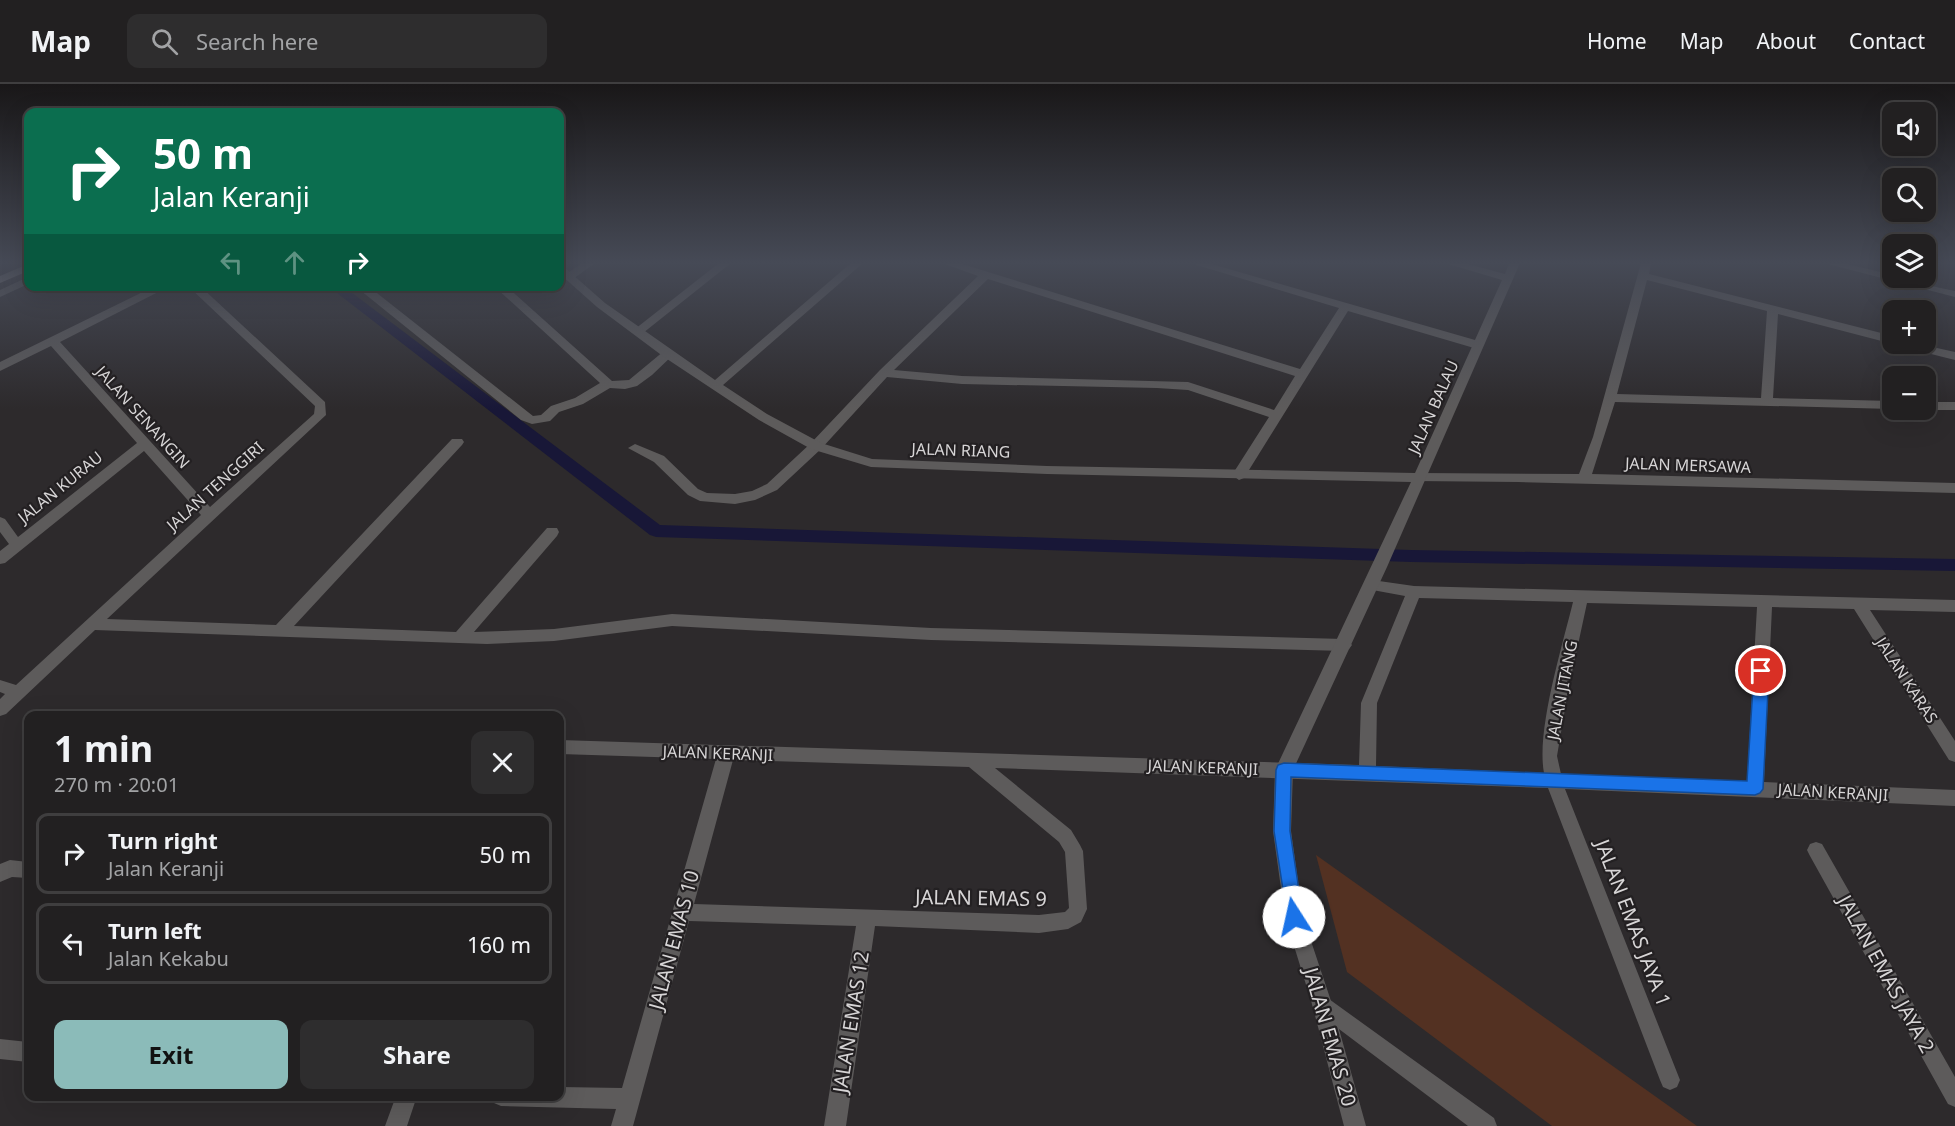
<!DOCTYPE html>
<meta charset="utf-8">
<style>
body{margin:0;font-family:"Noto Sans",sans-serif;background:#2e2d2e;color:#f1f3f6;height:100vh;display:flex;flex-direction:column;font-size:22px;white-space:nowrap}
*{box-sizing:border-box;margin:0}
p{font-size:20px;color:#a2a3a5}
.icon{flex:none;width:33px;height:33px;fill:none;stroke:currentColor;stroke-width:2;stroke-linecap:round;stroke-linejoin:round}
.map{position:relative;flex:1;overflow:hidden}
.side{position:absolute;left:24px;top:627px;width:540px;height:390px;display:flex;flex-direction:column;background:#222021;border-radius:12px;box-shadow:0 6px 24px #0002,0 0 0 2px #3f3e3f}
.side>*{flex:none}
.top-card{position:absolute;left:24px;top:24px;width:540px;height:183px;border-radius:12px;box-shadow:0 6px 24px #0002,0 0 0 2px #3f3e3f;background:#0b6e4f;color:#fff;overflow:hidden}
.controls{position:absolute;left:1882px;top:18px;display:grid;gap:12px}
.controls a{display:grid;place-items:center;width:54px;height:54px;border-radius:12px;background:#222021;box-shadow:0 6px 24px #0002,0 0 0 2px #3f3e3f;font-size:30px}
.pin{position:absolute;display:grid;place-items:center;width:51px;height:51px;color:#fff;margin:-26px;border:3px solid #fff;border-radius:50%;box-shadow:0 2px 6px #0007}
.me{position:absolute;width:66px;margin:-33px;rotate:350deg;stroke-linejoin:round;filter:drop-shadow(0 0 4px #0008)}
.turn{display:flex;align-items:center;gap:21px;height:126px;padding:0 30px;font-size:27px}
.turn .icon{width:78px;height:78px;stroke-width:2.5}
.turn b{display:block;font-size:42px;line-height:51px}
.lanes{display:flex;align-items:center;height:57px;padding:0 30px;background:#0003;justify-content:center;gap:30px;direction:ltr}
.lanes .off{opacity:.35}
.round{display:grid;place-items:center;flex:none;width:63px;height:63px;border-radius:12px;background:#2e2d2e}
.summary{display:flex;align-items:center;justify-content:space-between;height:102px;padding:0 30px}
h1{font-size:36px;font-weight:700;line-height:45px}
.action{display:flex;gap:12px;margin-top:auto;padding:12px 30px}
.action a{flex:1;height:69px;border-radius:12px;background:#8bbbb9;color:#111;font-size:24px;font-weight:700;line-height:69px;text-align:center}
.action a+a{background:#2e2d2e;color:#f1f3f6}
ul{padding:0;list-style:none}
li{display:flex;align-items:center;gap:18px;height:81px;margin:0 12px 9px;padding:0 18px;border:3px solid #3f3e3f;border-radius:12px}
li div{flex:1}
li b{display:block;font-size:22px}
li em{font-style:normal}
header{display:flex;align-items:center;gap:36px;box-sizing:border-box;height:84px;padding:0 30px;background:#222021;border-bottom:2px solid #3f3e3f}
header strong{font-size:28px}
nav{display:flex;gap:33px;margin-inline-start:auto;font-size:21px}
.search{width:420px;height:54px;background:#2e2d2e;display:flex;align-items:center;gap:15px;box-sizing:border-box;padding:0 21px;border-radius:12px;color:#a2a3a5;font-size:22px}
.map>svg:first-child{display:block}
.green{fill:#533122}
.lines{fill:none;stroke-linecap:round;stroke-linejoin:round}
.canal{fill:#181737;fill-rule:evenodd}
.minor{fill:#5d5b5b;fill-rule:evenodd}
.tertiary{fill:#5d5b5b;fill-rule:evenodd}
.primary{fill:#8d898a;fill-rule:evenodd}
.route{fill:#1a73e8;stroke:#114b97;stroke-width:1.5}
.labels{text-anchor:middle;stroke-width:4.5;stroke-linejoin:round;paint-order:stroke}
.street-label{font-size:16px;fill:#d7d5d6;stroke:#232022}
.near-street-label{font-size:20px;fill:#d7d5d6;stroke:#232022}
</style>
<header>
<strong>Map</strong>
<div class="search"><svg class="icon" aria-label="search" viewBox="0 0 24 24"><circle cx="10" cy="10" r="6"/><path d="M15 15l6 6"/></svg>Search here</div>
<nav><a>Home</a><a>Map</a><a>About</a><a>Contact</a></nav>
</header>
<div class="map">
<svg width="1955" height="1042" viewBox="0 0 1955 1042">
<rect width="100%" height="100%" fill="#2d2a2c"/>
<!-- green -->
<path class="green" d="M 1316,771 L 1697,1042 L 1552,1042 L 1347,888 Z"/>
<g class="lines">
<!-- canal -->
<path class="canal" d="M 328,202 L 343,202 L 660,441 L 1411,466 L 1955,475 L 1955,487 L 1411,478 L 656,453 L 650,451 Z"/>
<!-- minor -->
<path class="minor" d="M 582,179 L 595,179 L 573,195 L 565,195 L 565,191 Z
M 719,179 L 731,179 L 643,249 L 635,249 L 635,245 Z
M 942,179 L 959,179 L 1300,285 L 1339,224 L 1190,179 L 1208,179 L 1482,258 L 1484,261 L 1478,265 L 1474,264 L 1348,227 L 1244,394 L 1239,396 L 1232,391 L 1269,333 L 1188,306 L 1157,304 L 962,300 L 887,293 L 821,365 L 777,406 L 755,416 L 735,420 L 700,417 L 688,411 L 654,378 L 628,364 L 635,360 L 664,372 L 698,405 L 707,409 L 735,410 L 752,407 L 767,400 L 811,359 L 880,286 L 978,192 ZM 988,195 L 1295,292 L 1274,326 L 1188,298 L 962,292 L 894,286 Z
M 1641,179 L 1651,179 L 1649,190 L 1893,252 L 1893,260 L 1778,230 L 1773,314 L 1893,317 L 1893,325 L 1615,318 L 1592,390 L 1955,399 L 1955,409 L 1518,398 L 1414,397 L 1412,394 L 1414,391 L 1419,389 L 1579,390 L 1593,353 ZM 1647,196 L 1767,227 L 1761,314 L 1617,310 Z
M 1824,179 L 1843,179 L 1893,191 L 1893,194 L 1955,207 L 1955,213 Z
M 28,193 L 28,200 L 0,213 L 0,206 Z
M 155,202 L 170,202 L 60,258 L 210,423 L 314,330 L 315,322 L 188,202 L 200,202 L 325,318 L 326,331 L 107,535 L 276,541 L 452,355 L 462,355 L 464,358 L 462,361 L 294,542 L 456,548 L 547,444 L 557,444 L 559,448 L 557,452 L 474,548 L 554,545 L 672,530 L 931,544 L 1344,555 L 1349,557 L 1352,561 L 1349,565 L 1344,567 L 931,556 L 672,542 L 554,557 L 487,560 L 95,546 L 6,630 L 0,632 L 0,615 L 5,610 L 0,608 L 0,596 L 16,601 L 201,431 L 144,367 L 5,479 L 0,480 L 0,467 L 9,460 L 0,448 L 0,433 L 5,435 L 18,453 L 137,359 L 51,262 L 0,287 L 0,278 Z
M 355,202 L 368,202 L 533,332 L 541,331 L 551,322 L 575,314 L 600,299 L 494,202 L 506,202 L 612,297 L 629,296 L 664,267 L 668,266 L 674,270 L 652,291 L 637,302 L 625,305 L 610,304 L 583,320 L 559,328 L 550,337 L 532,340 L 521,336 Z
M 1901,260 L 1919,260 L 1955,268 L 1955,276 L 1903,263 Z
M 1926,318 L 1955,318 L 1955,326 L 1924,326 Z
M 1372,496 L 1414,502 L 1955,516 L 1955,528 L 1870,526 L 1955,657 L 1955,678 L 1949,676 L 1854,525 L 1772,523 L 1764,698 L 1955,706 L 1955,722 L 1565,705 L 1680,996 L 1677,1003 L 1670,1006 L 1663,1003 L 1660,996 L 1548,704 L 995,684 L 1071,746 L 1080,761 L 1083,767 L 1087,825 L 1081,838 L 1068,845 L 1039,849 L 875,842 L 846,1042 L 824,1042 L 856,842 L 689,837 L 633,1042 L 611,1042 L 616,1025 L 501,1022 L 494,1019 L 491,1012 L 560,1012 L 560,1003 L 622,1004 L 716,675 L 560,670 L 560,656 L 1359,681 L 1361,619 L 1405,512 L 1367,505 L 1365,501 L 1367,497 ZM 1419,514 L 1573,518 C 1562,563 1536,647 1544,689 L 1376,682 L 1377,619 ZM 1587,519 L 1757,523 L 1747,698 L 1561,690 L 1557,672 L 1568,607 ZM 733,676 L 969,683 L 1059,758 L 1065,768 L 1069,824 L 1065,828 L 1039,831 L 694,820 Z
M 1816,758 L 1822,760 L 1955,993 L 1955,1023 L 1948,1020 L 1810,772 L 1807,766 L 1810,760 Z
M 10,776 L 28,778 L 28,794 L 12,793 L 0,798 L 0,780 Z
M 1322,910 L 1494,1034 L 1497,1042 L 1468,1042 L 1315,927 L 1312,920 L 1315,913 Z
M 0,955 L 28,958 L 28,978 L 0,975 Z
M 396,1012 L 417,1012 L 407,1042 L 385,1042 Z"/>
<!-- tertiary -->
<path class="tertiary" d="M 851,179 L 863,179 L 723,301 L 767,330 L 821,359 L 872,375 L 1047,382 L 1415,389 L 1502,196 L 1445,179 L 1464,179 L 1505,190 L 1509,179 L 1520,179 L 1387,483 L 1293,686 L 1291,747 L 1303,833 L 1332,920 L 1366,1042 L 1344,1042 L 1312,920 L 1285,833 L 1273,747 L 1275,686 L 1411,398 L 1047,390 L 871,383 L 811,365 L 759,336 L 664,273 L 597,223 L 560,190 L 560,182 L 564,183 L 605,219 L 715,296 Z"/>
<!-- primary -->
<path class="primary" d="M 28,180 L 28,187 L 0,199 L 0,192 Z"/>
</g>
<!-- sky -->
<linearGradient id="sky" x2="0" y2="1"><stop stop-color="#191718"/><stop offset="0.55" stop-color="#464a56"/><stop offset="1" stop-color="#464a56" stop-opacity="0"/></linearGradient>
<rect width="1955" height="325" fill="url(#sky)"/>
<!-- route -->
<path class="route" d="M 1761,582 L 1767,583 L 1769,587 L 1763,705 L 1760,709 L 1755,711 L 1291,693 L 1290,747 L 1303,833 L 1300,838 L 1294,841 L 1288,838 L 1274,747 L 1276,686 L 1278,681 L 1284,679 L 1747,697 L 1754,587 L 1756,583 Z"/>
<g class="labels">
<!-- street labels -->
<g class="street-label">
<text transform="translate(1433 323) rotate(-66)" y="6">JALAN BALAU</text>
<text transform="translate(143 333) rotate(48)" y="6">JALAN SENANGIN</text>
<text transform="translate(961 366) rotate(2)" y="6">JALAN RIANG</text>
<text transform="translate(1688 381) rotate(2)" y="6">JALAN MERSAWA</text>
<text transform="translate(215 402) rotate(-42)" y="6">JALAN TENGGIRI</text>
<text transform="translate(60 403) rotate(-39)" y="6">JALAN KURAU</text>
<text transform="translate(1907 596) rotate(57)" y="6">JALAN KARAS</text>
<text transform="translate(1562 606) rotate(-79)" y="6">JALAN JITANG</text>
<text transform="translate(718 669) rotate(2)" y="6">JALAN KERANJI</text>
<text transform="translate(1203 683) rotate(2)" y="6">JALAN KERANJI</text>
<text transform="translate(1833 708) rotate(3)" y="6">JALAN KERANJI</text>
</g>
<!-- near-street labels -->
<g class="near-street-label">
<text transform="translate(981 814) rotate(1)" y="7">JALAN EMAS 9</text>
<text transform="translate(1633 839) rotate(69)" y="7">JALAN EMAS JAYA 1</text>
<text transform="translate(674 856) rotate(-75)" y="7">JALAN EMAS 10</text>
<text transform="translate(1886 890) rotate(61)" y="7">JALAN EMAS JAYA 2</text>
<text transform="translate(851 938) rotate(-81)" y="7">JALAN EMAS 12</text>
<text transform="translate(1330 953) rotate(74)" y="7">JALAN EMAS 20</text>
</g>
</g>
</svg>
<div class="controls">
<a><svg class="icon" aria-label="sound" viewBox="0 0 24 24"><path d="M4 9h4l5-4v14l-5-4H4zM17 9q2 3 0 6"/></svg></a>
<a><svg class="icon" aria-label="search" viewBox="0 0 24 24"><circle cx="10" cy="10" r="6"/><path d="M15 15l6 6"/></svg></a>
<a><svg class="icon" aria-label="layers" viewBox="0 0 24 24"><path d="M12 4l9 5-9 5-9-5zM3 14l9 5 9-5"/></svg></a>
<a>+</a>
<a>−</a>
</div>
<div class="pin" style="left:1761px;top:587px;background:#d93025"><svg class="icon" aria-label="arrive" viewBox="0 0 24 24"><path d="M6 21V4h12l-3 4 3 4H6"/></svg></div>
<svg class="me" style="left:1294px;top:833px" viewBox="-20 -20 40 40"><circle r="19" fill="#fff"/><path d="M0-13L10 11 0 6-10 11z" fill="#1a73e8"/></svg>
<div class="top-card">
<div class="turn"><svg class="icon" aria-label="right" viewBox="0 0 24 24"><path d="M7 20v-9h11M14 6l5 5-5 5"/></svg><div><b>50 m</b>Jalan Keranji</div></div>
<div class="lanes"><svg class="icon off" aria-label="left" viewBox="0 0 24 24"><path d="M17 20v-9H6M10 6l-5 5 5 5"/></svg><svg class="icon off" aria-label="ahead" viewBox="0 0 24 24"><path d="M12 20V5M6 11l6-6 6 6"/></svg><svg class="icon" aria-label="right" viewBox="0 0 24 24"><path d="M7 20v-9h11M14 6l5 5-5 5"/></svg></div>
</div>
<section class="side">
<div class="summary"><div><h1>1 min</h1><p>270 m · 20:01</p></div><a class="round"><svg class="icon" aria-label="close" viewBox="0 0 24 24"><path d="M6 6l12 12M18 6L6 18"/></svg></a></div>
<ul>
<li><svg class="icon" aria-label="right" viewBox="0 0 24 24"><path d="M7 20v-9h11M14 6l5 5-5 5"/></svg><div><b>Turn right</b><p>Jalan Keranji</p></div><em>50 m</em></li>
<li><svg class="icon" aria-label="left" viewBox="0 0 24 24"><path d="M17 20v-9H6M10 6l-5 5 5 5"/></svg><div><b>Turn left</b><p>Jalan Kekabu</p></div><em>160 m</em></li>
</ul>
<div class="action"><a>Exit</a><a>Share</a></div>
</section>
</div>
